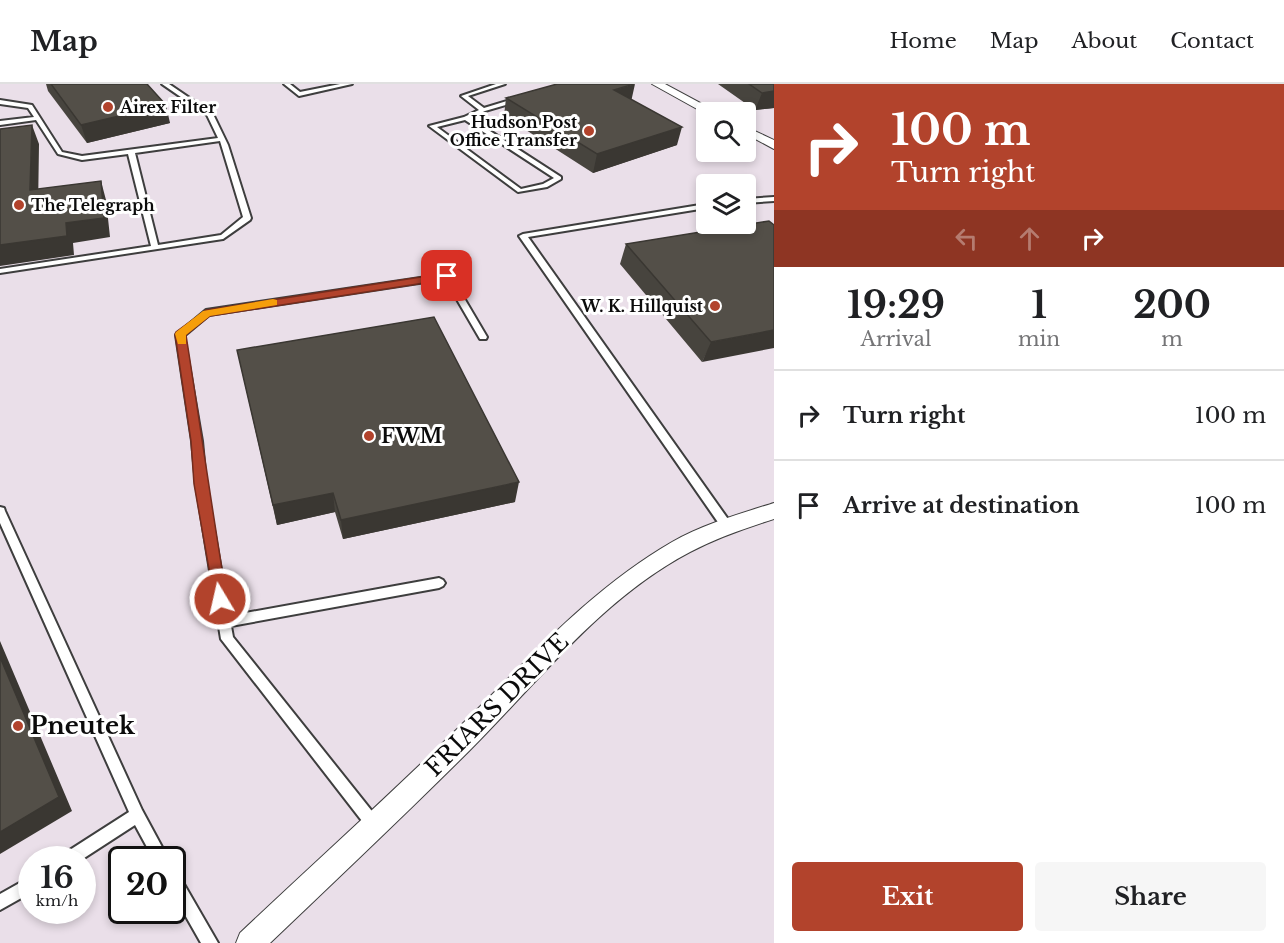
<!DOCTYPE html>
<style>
body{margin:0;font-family:"Libre Baskerville",serif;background:#f6f6f6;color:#202124;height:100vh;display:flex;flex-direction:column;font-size:22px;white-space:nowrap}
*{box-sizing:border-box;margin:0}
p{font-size:20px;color:#757577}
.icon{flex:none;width:33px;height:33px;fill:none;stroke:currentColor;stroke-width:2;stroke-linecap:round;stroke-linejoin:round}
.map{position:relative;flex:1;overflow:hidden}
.side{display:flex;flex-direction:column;background:#fff;width:510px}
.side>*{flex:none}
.banner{background:#b2432c;color:#fff;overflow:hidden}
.buttons{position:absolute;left:696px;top:18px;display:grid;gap:12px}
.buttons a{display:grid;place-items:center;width:60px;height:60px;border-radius:6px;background:#fff;box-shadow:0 3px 9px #0003;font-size:30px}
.speed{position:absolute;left:18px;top:762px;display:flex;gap:12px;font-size:30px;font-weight:700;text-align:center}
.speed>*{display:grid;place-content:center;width:78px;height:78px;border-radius:50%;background:#fff;box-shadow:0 3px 9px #0003;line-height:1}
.speed small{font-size:15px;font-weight:400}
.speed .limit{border:3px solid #111;border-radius:9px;background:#fff;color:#111}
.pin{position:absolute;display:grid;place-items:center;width:51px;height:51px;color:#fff;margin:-26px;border-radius:12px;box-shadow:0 3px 9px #0006}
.me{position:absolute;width:66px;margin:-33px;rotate:351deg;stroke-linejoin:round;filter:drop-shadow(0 0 4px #0008)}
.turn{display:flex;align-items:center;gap:21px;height:126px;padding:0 18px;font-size:27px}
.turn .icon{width:78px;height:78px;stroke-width:2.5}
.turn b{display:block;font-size:42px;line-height:51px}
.lanes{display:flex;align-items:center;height:57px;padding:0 18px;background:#0003;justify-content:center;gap:30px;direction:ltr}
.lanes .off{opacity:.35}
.eta{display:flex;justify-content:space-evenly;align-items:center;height:102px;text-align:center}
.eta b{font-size:36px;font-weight:800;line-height:42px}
.primary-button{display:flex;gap:12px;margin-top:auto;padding:12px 18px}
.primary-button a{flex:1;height:69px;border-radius:6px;background:#b2432c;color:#fff;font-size:24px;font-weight:800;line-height:69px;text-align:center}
.primary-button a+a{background:#f6f6f6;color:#202124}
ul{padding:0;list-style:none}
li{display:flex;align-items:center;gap:18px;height:90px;padding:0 18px;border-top:2px solid #e0e0e0}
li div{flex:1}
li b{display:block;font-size:22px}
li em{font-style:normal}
header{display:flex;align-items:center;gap:36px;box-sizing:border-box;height:84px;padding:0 30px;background:#fff;border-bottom:2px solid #e0e0e0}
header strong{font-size:28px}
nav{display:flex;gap:33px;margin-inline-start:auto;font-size:21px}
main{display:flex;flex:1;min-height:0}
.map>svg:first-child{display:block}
.industrial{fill:#eadfe9;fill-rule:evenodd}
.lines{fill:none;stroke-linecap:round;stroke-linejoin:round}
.service-casing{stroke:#3e3e3e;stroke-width:4}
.minor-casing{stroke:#3e3e3e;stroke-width:2}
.service{fill:#fff;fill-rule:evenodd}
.minor{fill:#fff;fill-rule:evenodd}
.wall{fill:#47443e}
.shaded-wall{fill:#3a3732}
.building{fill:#534f48;stroke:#3a3732;stroke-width:1.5}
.route{fill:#b2432c;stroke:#742c1d;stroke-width:1.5}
.slow{fill:#f59e0b}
.poi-dot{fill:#b2432c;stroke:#fff;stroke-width:2}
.labels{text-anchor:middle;stroke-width:6;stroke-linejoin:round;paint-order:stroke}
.far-poi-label{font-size:16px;font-weight:bold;fill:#0b0b0b;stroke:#fff;text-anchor:start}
.poi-label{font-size:20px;font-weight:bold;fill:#0b0b0b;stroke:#fff;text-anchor:start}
.near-street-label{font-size:24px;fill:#0b0b0b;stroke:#fff}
.near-poi-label{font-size:24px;font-weight:bold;fill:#0b0b0b;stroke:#fff;text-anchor:start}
</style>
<header>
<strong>Map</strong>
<nav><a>Home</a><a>Map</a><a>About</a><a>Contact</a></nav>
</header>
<main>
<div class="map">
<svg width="774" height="859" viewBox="0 0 774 859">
<rect width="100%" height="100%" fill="#fdfeea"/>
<!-- industrial -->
<path class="industrial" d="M 0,0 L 774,0 L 774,859 L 0,859 ZM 706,28 L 746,28 L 746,68 L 706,68 ZM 706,100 L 746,100 L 746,140 L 706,140 ZM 32,776 L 82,776 L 82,826 L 32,826 ZM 122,776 L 172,776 L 172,826 L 122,826 Z"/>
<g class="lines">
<!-- service casing -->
<g class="service-casing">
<path id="service" d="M 162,0 L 169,0 L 213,30 L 228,61 L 251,134 L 250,136 L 223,155 L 0,189 L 0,185 L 151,162 L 128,70 L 82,76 L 58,70 L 36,36 L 0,41 L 0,37 L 34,33 L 28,24 L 0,20 L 0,16 L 32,21 L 62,68 L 82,72 L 218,54 L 207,31 ZM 220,57 L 243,133 L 221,151 L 158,161 L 135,69 Z
M 284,0 L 290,0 L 300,8 L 340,0 L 352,0 L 299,12 Z
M 496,0 L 505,0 L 468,12 L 484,24 L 517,14 L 520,16 L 519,17 L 485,27 L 470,34 L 561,93 L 561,95 L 547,103 L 518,108 L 429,42 L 464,33 L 479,26 L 461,12 ZM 465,36 L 554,94 L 543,100 L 521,105 L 437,43 Z
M 774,113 L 774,117 L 746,119 L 746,115 Z
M 706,120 L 706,124 L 528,153 L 730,438 L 731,441 L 730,444 L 722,444 L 519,152 L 523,150 Z
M 447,190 L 451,192 L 487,253 L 486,255 L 480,255 L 445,195 L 209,231 L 184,252 L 202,357 L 206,400 L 229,532 L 439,494 L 443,496 L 445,499 L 443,502 L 439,504 L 231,542 L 233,553 L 379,736 L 381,741 L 379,746 L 374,748 L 369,746 L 221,555 L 196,400 L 192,357 L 176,251 L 206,226 Z
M 0,423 L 4,424 L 5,427 L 142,726 L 169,776 L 154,776 L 135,741 L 81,776 L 60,776 L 62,771 L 129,728 L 0,439 Z
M 172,786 L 177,788 L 218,859 L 201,859 L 172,808 Z
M 32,792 L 32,808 L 0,826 L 0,810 Z"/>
</g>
<!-- minor casing -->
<g class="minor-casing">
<path id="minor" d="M 652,0 L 665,0 L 717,28 L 706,30 Z
M 746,43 L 774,56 L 774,65 L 746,50 Z
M 774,419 L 774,435 C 745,444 717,454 690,468 C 602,514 539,597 470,666 C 405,731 337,795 270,859 L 236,859 L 240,849 C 311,782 383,717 453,649 C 523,582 587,507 672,458 C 704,440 739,430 774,419 Z"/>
</g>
<!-- service -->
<use href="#service" class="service"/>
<!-- minor -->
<use href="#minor" class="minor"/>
</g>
<!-- wall -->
<path class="wall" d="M 46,0 L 147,0 L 170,39 L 87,59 L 48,7 Z
M 718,0 L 774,0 L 774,24 L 755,26 Z
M 506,14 L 631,15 L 677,61 L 593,89 L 504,32 Z
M 774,141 L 702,278 L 620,180 L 626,160 Z
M 237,266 L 515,418 L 343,455 L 335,428 L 277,441 Z"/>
<!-- shaded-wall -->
<path class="shaded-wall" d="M 635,0 L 631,18 L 614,6 Z
M 774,7 L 774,24 L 755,26 L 762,9 Z
M 166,21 L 170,39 L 87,59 L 81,41 Z
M 32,41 L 39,60 L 38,126 L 30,106 Z
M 682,43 L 677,61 L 593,89 L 597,70 Z
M 101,97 L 106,116 L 110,153 L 73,159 L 74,171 L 0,182 L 0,161 L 66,139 Z
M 774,246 L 774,264 L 702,278 L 711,258 Z
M 519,398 L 515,418 L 343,455 L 341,436 Z
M 333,409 L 335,428 L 277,441 L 273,421 Z
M 0,557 L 72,727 L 0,770 Z"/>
<!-- building -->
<path class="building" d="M 51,0 L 147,0 L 166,21 L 81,41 Z
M 557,0 L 634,0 L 614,6 L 682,43 L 597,70 L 506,14 Z
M 749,0 L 774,0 L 774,7 L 762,9 Z
M 32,41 L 30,106 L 101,97 L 104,134 L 66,139 L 67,152 L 0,161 L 0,45 Z
M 769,137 L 774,141 L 774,246 L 711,258 L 626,160 Z
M 434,233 L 519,398 L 341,436 L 333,409 L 273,421 L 237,266 Z
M 0,573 L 59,713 L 0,748 Z"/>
<!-- route -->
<path class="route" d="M 447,189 L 452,192 L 450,195 L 210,232 L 186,251 C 200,339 212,427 227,515 L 225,519 L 220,521 L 215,519 L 194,400 L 191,357 L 175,250 L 176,248 L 206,226 Z"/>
<!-- slow -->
<path class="slow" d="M 273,215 L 277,216 L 277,221 L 210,232 L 186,251 L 186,260 L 178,260 L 175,250 L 176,248 L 203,227 Z"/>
<!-- markers -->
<g class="poi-dot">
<circle cx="108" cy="23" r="6"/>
<circle cx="589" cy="47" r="6"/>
<circle cx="19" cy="121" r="6"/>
<circle cx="715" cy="222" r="6"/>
<circle cx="369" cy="352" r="6"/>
<circle cx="18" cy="642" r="6"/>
</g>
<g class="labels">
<!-- far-poi labels -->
<g class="far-poi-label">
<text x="120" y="29">Airex Filter</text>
<text x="577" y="44" text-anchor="end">Hudson Post<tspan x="577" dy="18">Office Transfer</tspan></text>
<text x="31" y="127">The Telegraph</text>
<text x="703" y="228" text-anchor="end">W. K. Hillquist</text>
</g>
<!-- poi labels -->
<g class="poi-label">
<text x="381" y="359">FWM</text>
</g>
<!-- near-street labels -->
<g class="near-street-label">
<text transform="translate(497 621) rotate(-45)" y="8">FRIARS DRIVE</text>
</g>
<!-- near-poi labels -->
<g class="near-poi-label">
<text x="30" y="650">Pneutek</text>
</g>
</g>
</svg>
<div class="buttons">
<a><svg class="icon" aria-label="search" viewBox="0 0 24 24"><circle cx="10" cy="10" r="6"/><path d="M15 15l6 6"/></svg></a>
<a><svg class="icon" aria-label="layers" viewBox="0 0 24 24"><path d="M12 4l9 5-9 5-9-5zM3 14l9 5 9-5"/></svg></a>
</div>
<div class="speed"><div>16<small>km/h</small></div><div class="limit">20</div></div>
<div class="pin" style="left:447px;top:192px;background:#d93025"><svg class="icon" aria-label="arrive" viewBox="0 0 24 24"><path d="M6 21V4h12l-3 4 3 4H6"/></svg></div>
<svg class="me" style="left:220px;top:515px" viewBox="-20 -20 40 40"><circle r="17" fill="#b2432c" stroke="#fff" stroke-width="3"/><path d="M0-11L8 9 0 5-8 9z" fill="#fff"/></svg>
</div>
<section class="side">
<div class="banner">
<div class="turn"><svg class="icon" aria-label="right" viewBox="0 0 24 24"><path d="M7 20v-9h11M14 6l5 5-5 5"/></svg><div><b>100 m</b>Turn right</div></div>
<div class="lanes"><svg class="icon off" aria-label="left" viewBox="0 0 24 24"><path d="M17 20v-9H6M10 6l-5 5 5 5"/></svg><svg class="icon off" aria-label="ahead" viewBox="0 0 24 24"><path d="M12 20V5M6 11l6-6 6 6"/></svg><svg class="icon" aria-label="right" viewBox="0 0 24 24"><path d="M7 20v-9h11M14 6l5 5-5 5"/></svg></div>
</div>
<div class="eta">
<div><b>19:29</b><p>Arrival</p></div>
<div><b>1</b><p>min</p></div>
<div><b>200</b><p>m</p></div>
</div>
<ul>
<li><svg class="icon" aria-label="right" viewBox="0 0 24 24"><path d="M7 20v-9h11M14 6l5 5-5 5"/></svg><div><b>Turn right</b></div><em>100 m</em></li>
<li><svg class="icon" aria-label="arrive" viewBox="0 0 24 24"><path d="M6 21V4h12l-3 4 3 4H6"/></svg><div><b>Arrive at destination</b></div><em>100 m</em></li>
</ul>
<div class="primary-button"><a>Exit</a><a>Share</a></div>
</section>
</main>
